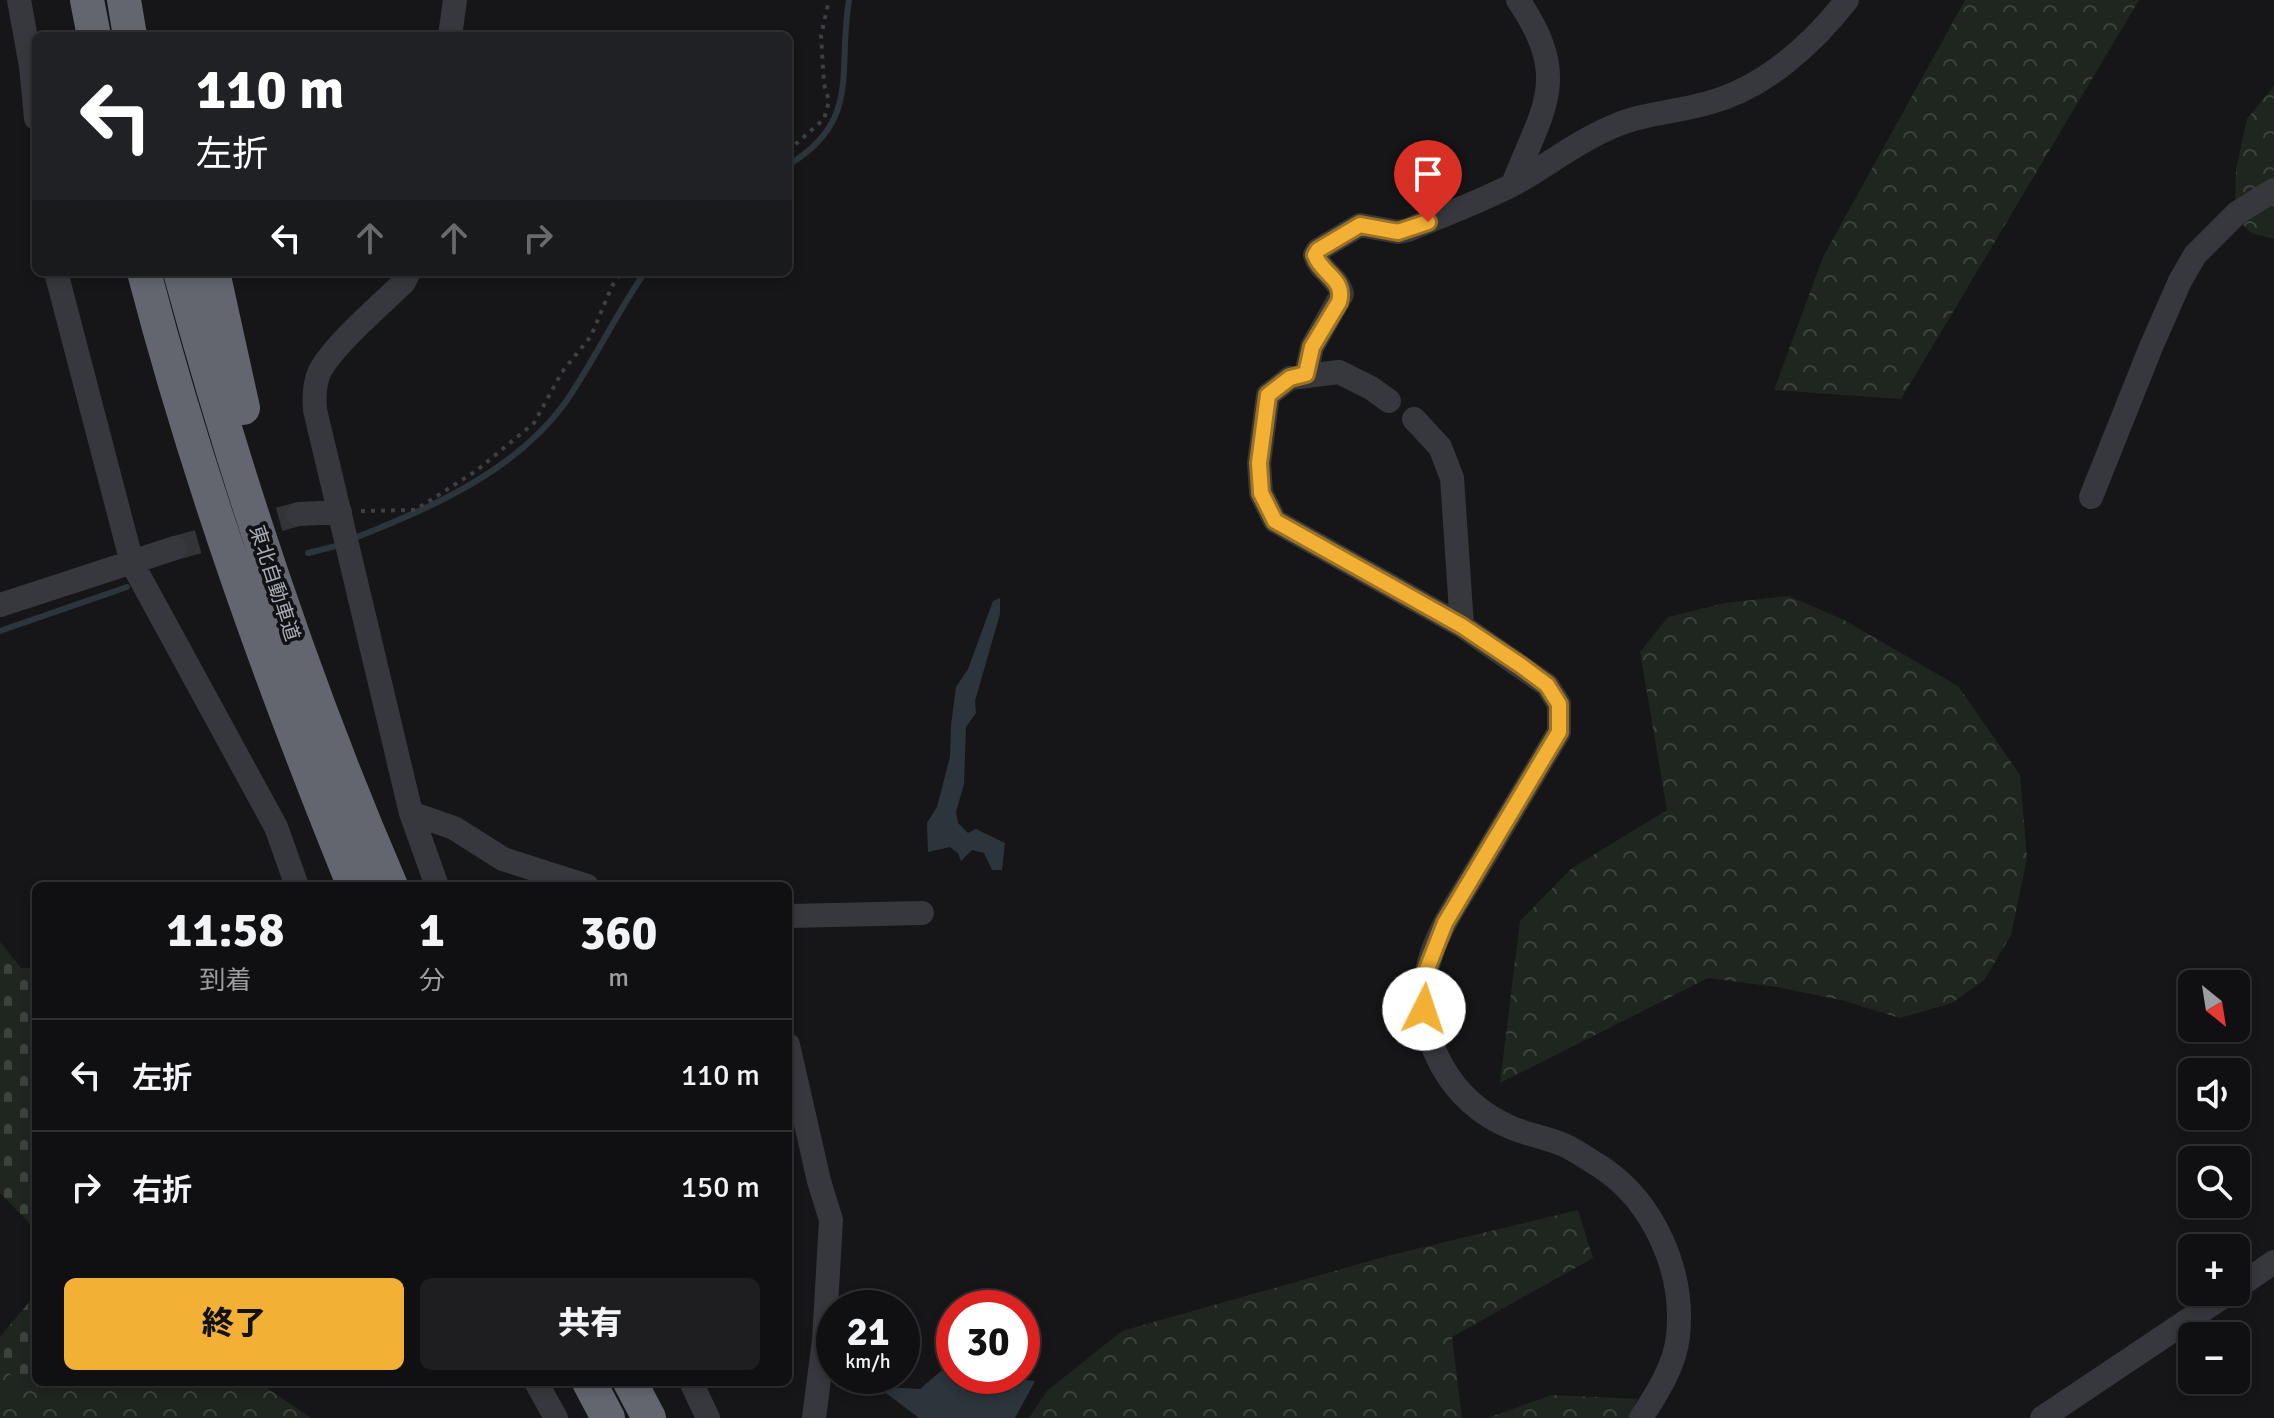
<!DOCTYPE html>
<html lang="ja">
<meta charset="utf-8">
<style>
body{margin:0;font-family:Signika,"Noto Sans JP",sans-serif;background:#1e1e20;color:#f1f3f6;height:100vh;display:flex;flex-direction:column;font-size:30px;white-space:nowrap}
*{box-sizing:border-box;margin:0}
p{font-size:26px;color:#9c9d9f}
.icon{flex:none;width:44px;height:44px;fill:none;stroke:currentColor;stroke-width:2;stroke-linecap:round;stroke-linejoin:round}
.map{position:relative;flex:1;overflow:hidden}
.details{position:absolute;left:32px;top:882px;width:760px;height:504px;display:flex;flex-direction:column;background:#101012;border-radius:12px;box-shadow:0 4px 12px #0003,0 0 0 2px #303032}
.details>*{flex:none}
.hud{position:absolute;left:32px;top:32px;width:760px;height:244px;border-radius:12px;box-shadow:0 4px 12px #0003,0 0 0 2px #303032;background:#202124;color:#fff;overflow:hidden}
.needle{width:52px;rotate:150deg}
.buttons{position:absolute;left:2178px;top:970px;display:grid;gap:16px}
.buttons a{display:grid;place-items:center;width:72px;height:72px;border-radius:12px;background:#101012;box-shadow:0 4px 12px #0003,0 0 0 2px #303032;font-size:40px}
.speed{position:absolute;left:816px;top:1290px;display:flex;gap:16px;font-size:40px;font-weight:700;text-align:center}
.speed>*{display:grid;place-content:center;width:104px;height:104px;border-radius:50%;background:#101012;box-shadow:0 4px 12px #0003,0 0 0 2px #303032;line-height:1}
.speed small{font-size:20px;font-weight:400}
.speed .limit{border:12px solid #d22;background:#fff;color:#111}
.pin{position:absolute;display:grid;place-items:center;width:68px;height:68px;color:#fff;margin:-82px -34px;border-radius:50% 50% 50% 0;rotate:-45deg;box-shadow:0 0 8px #0007}
.pin .icon{rotate:45deg}
.me{position:absolute;width:88px;margin:-44px;rotate:4deg;stroke-linejoin:round;filter:drop-shadow(0 0 6px #0008)}
.turn{display:flex;align-items:center;gap:28px;height:168px;padding:0 32px;font-size:36px}
.turn .icon{width:104px;height:104px;stroke-width:2.5}
.turn b{display:block;font-size:56px;line-height:68px}
.lanes{display:flex;align-items:center;height:76px;padding:0 32px;background:#0003;justify-content:center;gap:40px;direction:ltr}
.lanes .off{opacity:.35}
.eta{display:flex;justify-content:space-evenly;align-items:center;height:136px;text-align:center}
.eta b{font-size:48px;font-weight:800;line-height:56px}
.button{display:flex;gap:16px;margin-top:auto;padding:16px 32px}
.button a{flex:1;height:92px;border-radius:12px;background:#f2b134;color:#111;font-size:32px;font-weight:800;line-height:92px;text-align:center}
.button a+a{background:#1e1e20;color:#f1f3f6}
ul{padding:0;list-style:none}
li{display:flex;align-items:center;gap:24px;height:112px;padding:0 32px;border-top:2px solid #303032}
li div{flex:1}
li b{display:block;font-size:30px}
li em{font-style:normal}
.map>svg:first-child{display:block}
.forest{fill:url(#forest-crowns)}
.cemetery{fill:url(#cemetery-stones)}
.water{fill:#2c353c}
.lines{fill:none;stroke-linecap:round;stroke-linejoin:round}
.stream{stroke:#2c353c;stroke-width:6}
.minor-tunnel{stroke:#333438;stroke-width:24;stroke-dasharray:24 12;stroke-linecap:butt}
.path{stroke:#3d3f44;stroke-width:4;stroke-dasharray:4 6;stroke-linecap:butt}
.minor{stroke:#37383d;stroke-width:24}
.highway{stroke:#63666e;stroke-width:34}
.route-casing{stroke:#9d7322;stroke-width:20}
.route{stroke:#f2b134;stroke-width:14}
.labels{text-anchor:middle;stroke-width:7;stroke-linejoin:round;paint-order:stroke}
.street-label{font-size:20px;fill:#a8adb8;stroke:#111113}
</style>
<div class="map">
<svg width="2274" height="1418" viewBox="0 0 2274 1418">
<defs>
<pattern id="forest-crowns" width="20" height="18" patternUnits="userSpaceOnUse" patternTransform="scale(2)"><rect width="20" height="18" fill="#1e261f"/><path d="M2 6a3 3 0 1 1 6 0M12 15a3 3 0 1 1 6 0" fill="none" stroke="#3c433d"/></pattern>
<pattern id="cemetery-stones" width="16" height="16" patternUnits="userSpaceOnUse" patternTransform="scale(2)"><rect width="16" height="16" fill="#1e261f"/><path d="M2 7V4a2 2 0 0 1 4 0v3zM10 15v-3a2 2 0 0 1 4 0v3z" fill="#3c433d"/></pattern>
</defs>
<rect width="100%" height="100%" fill="#161618"/>
<!-- forest -->
<path class="forest" d="M 1965,0 L 2139,0 L 1901,399 L 1774,390 L 1823,257 Z
M 2274,86 L 2274,239 L 2251,233 L 2235,217 L 2236,169 L 2247,119 Z
M 1789,596 L 1844,620 L 1958,686 L 2020,775 L 2027,858 L 2011,935 L 1984,980 L 1952,1003 L 1900,1018 L 1845,1001 L 1777,987 L 1708,978 L 1500,1083 L 1520,921 L 1572,868 L 1667,810 L 1640,652 L 1668,617 L 1725,603 Z
M 1578,1210 L 1593,1258 L 1452,1337 L 1462,1418 L 1029,1418 L 1047,1391 L 1122,1331 L 1391,1255 Z
M 0,1356 L 36,1382 L 258,1382 L 311,1418 L 0,1418 Z
M 1552,1395 L 1637,1399 L 1630,1418 L 1487,1418 Z"/>
<!-- cemetery -->
<path class="cemetery" d="M 0,942 L 21,968 L 36,968 L 36,1230 L 0,1193 Z
M 36,1294 L 36,1382 L 86,1382 L 84,1384 L 21,1388 L 0,1361 L 0,1337 Z"/>
<!-- water -->
<path class="water" d="M 1000,598 L 1000,614 L 975,701 L 976,713 L 966,727 L 964,784 L 956,812 L 958,823 L 968,833 L 976,829 L 1005,843 L 1002,870 L 992,870 L 984,853 L 972,850 L 961,861 L 958,853 L 950,847 L 928,852 L 927,823 L 937,807 L 950,757 L 951,725 L 956,687 L 968,669 L 993,601 Z
M 954,1366 L 954,1376 L 969,1376 L 973,1388 L 989,1388 L 1006,1378 L 1035,1381 L 1015,1418 L 919,1418 L 878,1387 L 920,1389 L 942,1370 Z"/>
<g class="lines">
<!-- stream -->
<path class="stream" d="M 788,165 C 862,121 837,71 849,0
M 350,540 C 428,509 514,473 565,403 C 594,361 616,314 645,272
M 308,553 L 340,545
M 0,631 L 127,587"/>
<!-- minor-tunnel -->
<path class="minor-tunnel" d="M 175,548 L 299,514"/>
<!-- path -->
<path class="path" d="M 788,151 L 824,119 L 829,101 L 824,84 L 821,36 L 829,0
M 361,511 L 415,510 L 476,471 L 534,423 L 562,372 L 591,336 L 612,286 L 622,272"/>
<!-- minor -->
<path class="minor" d="M 19,0 L 31,66 L 36,118
M 450,36 L 455,0
M 1513,184 C 1544,106 1571,78 1518,0
M 56,272 L 132,563 L 276,827 L 297,886
M 409,272 L 404,282 C 382,304 331,347 319,373 C 314,385 314,397 315,410 L 411,813 L 437,886
M 1306,374 L 1312,347 L 1342,294 C 1338,277 1320,271 1315,255 L 1318,250 L 1360,225 L 1398,232 L 1408,230 C 1443,215 1480,202 1514,184 C 1548,165 1578,141 1614,126 C 1644,113 1677,112 1708,103 C 1764,88 1812,45 1847,0
M 1389,401 L 1371,388 L 1339,372 L 1290,378 L 1268,395 L 1259,463 L 1261,493 L 1275,521 L 1462,626 L 1452,478 L 1440,447 L 1414,419
M 2091,497 L 2151,347 L 2180,281 L 2195,255 L 2237,213 L 2274,190
M 299,514 L 340,512
M 0,605 L 175,548
M 1462,626 L 1547,685 L 1559,704 L 1559,732 C 1532,778 1505,823 1478,868 C 1459,900 1434,934 1427,971 C 1414,1038 1450,1102 1512,1128 C 1529,1135 1548,1138 1564,1145 C 1577,1151 1589,1160 1601,1167 C 1654,1202 1685,1272 1678,1336 C 1675,1366 1657,1393 1641,1418
M 411,813 L 454,828 L 503,859 L 587,886
M 788,916 L 922,913
M 788,1045 L 819,1181 L 831,1220 L 824,1340 L 814,1418
M 2236,1288 L 2274,1262
M 536,1382 L 556,1418
M 691,1382 L 708,1418
M 2042,1418 L 2230,1292"/>
<!-- highway -->
<path class="highway" d="M 87,0 L 94,36
M 124,0 L 130,36
M 144,272 C 199,483 272,684 354,886
M 180,272 C 237,481 305,687 391,886
M 213,272 L 243,408
M 589,1382 L 608,1418
M 630,1382 L 649,1418"/>
</g>
<g class="lines">
<!-- route casing -->
<g class="route-casing">
<path id="route" d="M 1424,1009 L 1427,969 L 1445,923 L 1559,732 L 1559,704 L 1547,685 L 1523,667 L 1462,626 L 1275,521 L 1261,493 L 1259,463 L 1268,395 L 1290,378 L 1306,374 L 1312,347 L 1339,302 C 1346,279 1321,274 1315,255 L 1318,250 L 1360,225 L 1398,232 L 1428,222"/>
</g>
<!-- route -->
<use href="#route" class="route"/>
</g>
<g class="labels">
<!-- street labels -->
<g class="street-label">
<text transform="translate(275 583) rotate(72)" y="7">東北自動車道</text>
</g>
</g>
</svg>
<div class="buttons">
<a><svg class="needle" viewBox="-14 -14 28 28"><path d="M0-13l5 13h-10z" fill="#e53935"/><path d="M0 13l5-13h-10z" fill="#9c9d9f"/></svg></a>
<a><svg class="icon" aria-label="sound" viewBox="0 0 24 24"><path d="M4 9h4l5-4v14l-5-4H4zM17 9q2 3 0 6"/></svg></a>
<a><svg class="icon" aria-label="search" viewBox="0 0 24 24"><circle cx="10" cy="10" r="6"/><path d="M15 15l6 6"/></svg></a>
<a>+</a>
<a>−</a>
</div>
<div class="speed"><div>21<small>km/h</small></div><div class="limit">30</div></div>
<div class="pin" style="left:1428px;top:222px;background:#d93025"><svg class="icon" aria-label="arrive" viewBox="0 0 24 24"><path d="M6 21V4h12l-3 4 3 4H6"/></svg></div>
<svg class="me" style="left:1424px;top:1009px" viewBox="-20 -20 40 40"><circle r="19" fill="#fff"/><path d="M0-13L10 11 0 6-10 11z" fill="#f2b134"/></svg>
<div class="hud">
<div class="turn"><svg class="icon" aria-label="left" viewBox="0 0 24 24"><path d="M17 20v-9H6M10 6l-5 5 5 5"/></svg><div><b>110 m</b>左折</div></div>
<div class="lanes"><svg class="icon" aria-label="left" viewBox="0 0 24 24"><path d="M17 20v-9H6M10 6l-5 5 5 5"/></svg><svg class="icon off" aria-label="ahead" viewBox="0 0 24 24"><path d="M12 20V5M6 11l6-6 6 6"/></svg><svg class="icon off" aria-label="ahead" viewBox="0 0 24 24"><path d="M12 20V5M6 11l6-6 6 6"/></svg><svg class="icon off" aria-label="right" viewBox="0 0 24 24"><path d="M7 20v-9h11M14 6l5 5-5 5"/></svg></div>
</div>
<section class="details">
<div class="eta">
<div><b>11:58</b><p>到着</p></div>
<div><b>1</b><p>分</p></div>
<div><b>360</b><p>m</p></div>
</div>
<ul>
<li><svg class="icon" aria-label="left" viewBox="0 0 24 24"><path d="M17 20v-9H6M10 6l-5 5 5 5"/></svg><div><b>左折</b></div><em>110 m</em></li>
<li><svg class="icon" aria-label="right" viewBox="0 0 24 24"><path d="M7 20v-9h11M14 6l5 5-5 5"/></svg><div><b>右折</b></div><em>150 m</em></li>
</ul>
<div class="button"><a>終了</a><a>共有</a></div>
</section>
</div>
